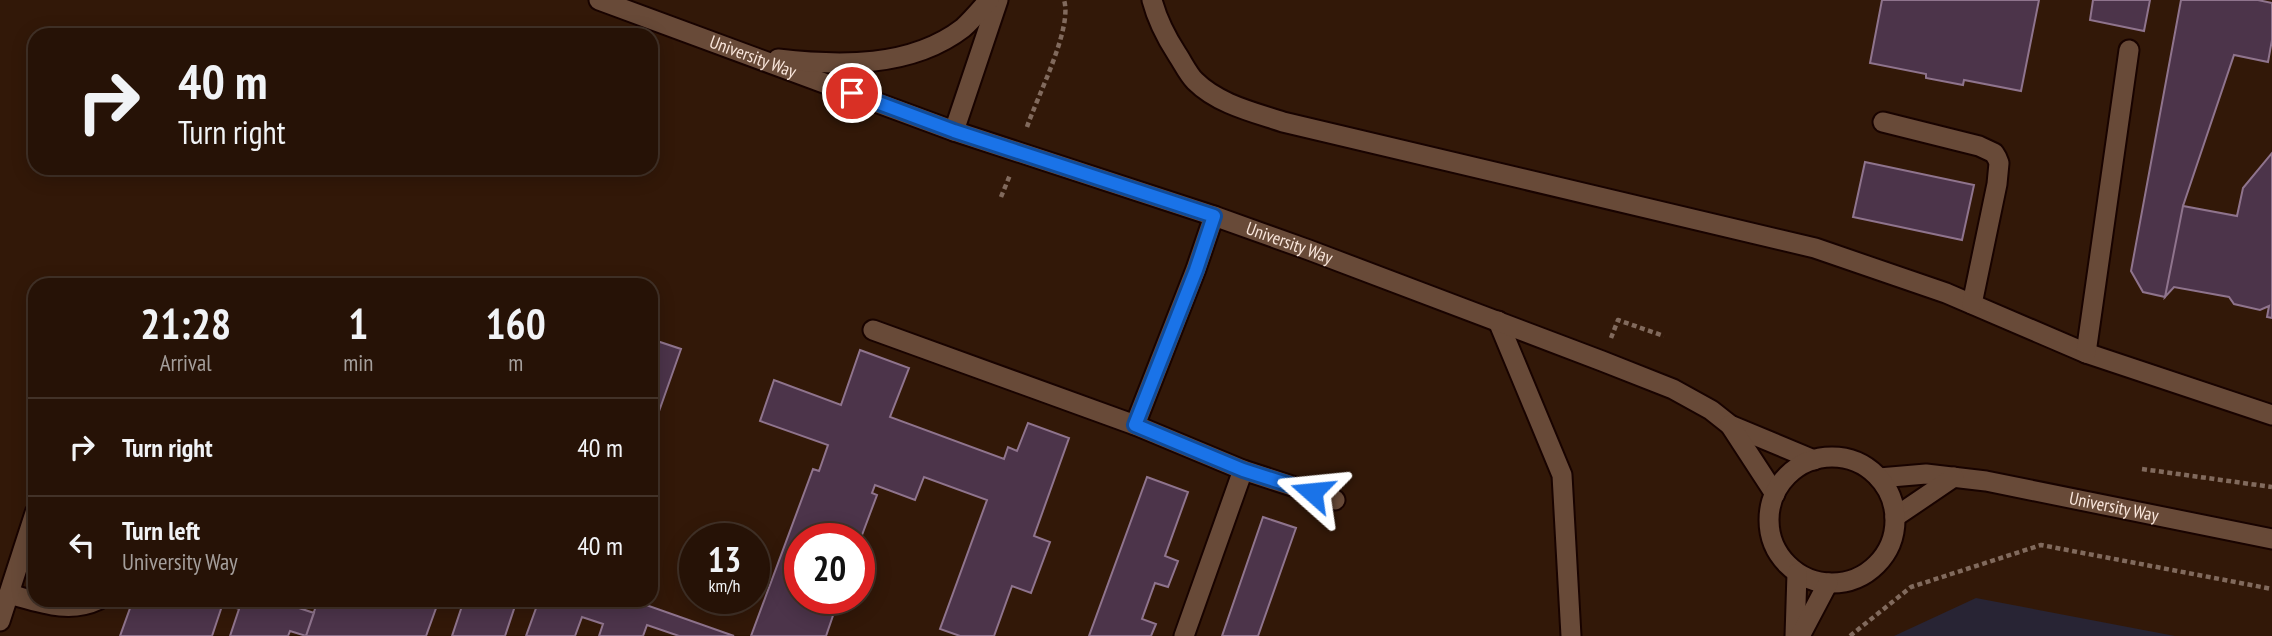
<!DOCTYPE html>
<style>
body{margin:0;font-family:"PT Sans Narrow",sans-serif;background:#2e1b10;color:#f1f3f6;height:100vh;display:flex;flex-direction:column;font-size:26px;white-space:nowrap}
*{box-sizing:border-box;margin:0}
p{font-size:23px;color:#a49e9b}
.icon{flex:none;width:38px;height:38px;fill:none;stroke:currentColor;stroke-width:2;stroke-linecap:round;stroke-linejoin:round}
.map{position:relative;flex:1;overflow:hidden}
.sheet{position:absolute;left:28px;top:278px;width:630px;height:329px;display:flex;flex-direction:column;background:#261206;border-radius:21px;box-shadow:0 4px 18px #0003,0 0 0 2px #423228}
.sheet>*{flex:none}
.guide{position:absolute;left:28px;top:28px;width:630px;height:147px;border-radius:21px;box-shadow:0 4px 18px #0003,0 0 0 2px #423228;background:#261206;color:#f1f3f6;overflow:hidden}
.speed{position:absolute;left:679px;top:523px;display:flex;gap:14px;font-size:35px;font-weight:700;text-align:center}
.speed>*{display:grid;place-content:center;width:91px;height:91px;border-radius:50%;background:#261206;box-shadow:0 4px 18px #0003,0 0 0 2px #423228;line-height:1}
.speed small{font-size:18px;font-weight:400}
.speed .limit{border:10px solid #d22;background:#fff;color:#111}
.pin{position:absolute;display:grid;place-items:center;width:60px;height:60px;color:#fff;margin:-30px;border:4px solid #fff;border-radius:50%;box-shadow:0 2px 7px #0007}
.me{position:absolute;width:77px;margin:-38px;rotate:288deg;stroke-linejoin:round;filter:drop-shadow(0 0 5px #0008)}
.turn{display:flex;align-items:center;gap:24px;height:147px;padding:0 35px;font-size:32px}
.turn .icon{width:91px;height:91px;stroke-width:2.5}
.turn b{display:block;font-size:49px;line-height:60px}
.eta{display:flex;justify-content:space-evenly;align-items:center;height:119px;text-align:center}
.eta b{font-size:42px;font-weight:600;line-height:49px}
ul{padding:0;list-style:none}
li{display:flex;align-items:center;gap:21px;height:98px;padding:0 35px;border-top:2px solid #423228}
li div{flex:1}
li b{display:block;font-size:26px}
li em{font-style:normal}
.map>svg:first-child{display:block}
.commercial{fill:#282434}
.building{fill:#4c344a;stroke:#8f748d;stroke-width:2}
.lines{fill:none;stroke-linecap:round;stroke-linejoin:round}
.service-casing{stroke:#180300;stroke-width:23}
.tertiary-casing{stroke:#180300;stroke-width:23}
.path{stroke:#816a5d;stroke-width:4.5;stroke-dasharray:5 3.5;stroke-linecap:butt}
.service{stroke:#684a38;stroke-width:19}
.tertiary{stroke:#684a38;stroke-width:19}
.route-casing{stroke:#114b97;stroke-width:18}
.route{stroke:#1a73e8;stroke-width:12}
.labels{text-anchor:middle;stroke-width:7;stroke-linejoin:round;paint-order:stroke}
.street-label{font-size:18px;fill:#f9e6dc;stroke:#321808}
</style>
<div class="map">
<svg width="2272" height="636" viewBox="0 0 2272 636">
<rect width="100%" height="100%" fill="#321808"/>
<!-- commercial -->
<path class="commercial" d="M 1976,598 L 2175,636 L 1894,636 Z"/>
<!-- building -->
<path class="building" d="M 1882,0 L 2039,0 L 2021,91 L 1964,80 L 1963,85 L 1926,78 L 1926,74 L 1870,63 Z
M 2093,0 L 2150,0 L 2144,31 L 2090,20 Z
M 2181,0 L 2258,0 L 2272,3 L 2272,40 L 2268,62 L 2234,55 L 2183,206 L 2165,297 L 2143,292 L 2131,271 Z
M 2272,153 L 2272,318 L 2267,317 L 2269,306 L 2260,310 L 2234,304 L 2229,297 L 2174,287 L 2165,297 L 2183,206 L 2237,216 L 2243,188 Z
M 1865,162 L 1974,185 L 1962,240 L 1853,217 Z
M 651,339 L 681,349 L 651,434 Z
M 860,350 L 909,368 L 890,417 L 1004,459 L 1008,447 L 1017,451 L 1028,423 L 1069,438 L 1034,536 L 1050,542 L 1031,593 L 1012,586 L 994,636 L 960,636 L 940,629 L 987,500 L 924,477 L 915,500 L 875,485 L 872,493 L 877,495 L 859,543 L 859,539 L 800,539 L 800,598 L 839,598 L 826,636 L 751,636 L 813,469 L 819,471 L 828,445 L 760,421 L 774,380 L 841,405 Z
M 1147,477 L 1188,492 L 1165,556 L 1178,561 L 1168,587 L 1155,583 L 1142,619 L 1156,624 L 1151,636 L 1089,636 Z
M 1263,517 L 1296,528 L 1258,636 L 1222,636 Z
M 711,598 L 730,598 L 726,609 L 710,603 Z
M 133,600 L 224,600 L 212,636 L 120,636 Z
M 224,600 L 301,600 L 299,608 L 314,613 L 306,636 L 290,631 L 288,636 L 230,636 L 239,609 L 223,603 Z
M 318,600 L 439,600 L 426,636 L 306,636 Z
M 464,600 L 517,600 L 505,636 L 452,636 Z
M 539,600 L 632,600 L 734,636 L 679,636 L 647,625 L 643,636 L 599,636 L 603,624 L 582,617 L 575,636 L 526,636 Z"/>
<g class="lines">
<!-- service casing -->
<g class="service-casing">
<g id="service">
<path d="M 1152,0 C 1157,19 1166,37 1177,54 C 1183,63 1188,74 1195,81 C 1218,104 1253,112 1283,122 L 1815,248 L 1946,293 L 2086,353 L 2272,415"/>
<path d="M 1883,122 L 1979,146 L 1994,153 L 1997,158 L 1999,163 L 1997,184 L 1972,304"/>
<path d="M 954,131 L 998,0"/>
<path d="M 1498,321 L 1562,475 L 1571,636"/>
<path d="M 873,330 L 1135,425 L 1243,470 L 1335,500"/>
<path d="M 2086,353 L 2129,50"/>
<path d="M 1135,425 L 1196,269 L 1214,216"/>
<path id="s1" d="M 1879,478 L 1926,474 L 1986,481 L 2272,539"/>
<path d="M 1895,517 L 1954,477"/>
<path d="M 9,594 C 39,602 69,614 98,600"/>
<path d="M 0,621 L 35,513"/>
<path d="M 1184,636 L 1243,470"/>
</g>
</g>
<!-- tertiary casing -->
<g class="tertiary-casing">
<g id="tertiary">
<path id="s2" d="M 599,0 L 954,131 L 1214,216 L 1309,250 L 1602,361 L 1673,389 L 1711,410 L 1730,425 L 1814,460"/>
<path d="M 778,59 C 839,66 911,68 963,28 C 972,20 981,9 989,0"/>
<path d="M 1730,425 L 1775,494"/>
<circle cx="1832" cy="520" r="63"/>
<path d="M 1795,636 L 1797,573"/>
<path d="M 1800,636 L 1828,583"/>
</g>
</g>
<!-- path -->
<path class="path" d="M 1027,127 C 1037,97 1073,28 1064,0
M 1001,197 L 1010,175
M 1611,338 L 1618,320 L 1664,336
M 2142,469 L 2272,487
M 1850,636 L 1911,587 L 2041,545 L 2272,589"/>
<!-- service -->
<use href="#service" class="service"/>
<!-- tertiary -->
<use href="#tertiary" class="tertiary"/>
</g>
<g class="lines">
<!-- route casing -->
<g class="route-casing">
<path id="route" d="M 852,93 L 954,131 L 1214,216 L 1196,270 L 1135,425 L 1243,470 L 1312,492"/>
</g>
<!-- route -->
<use href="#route" class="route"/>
</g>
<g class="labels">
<!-- street labels -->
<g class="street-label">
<text dy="6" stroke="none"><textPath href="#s2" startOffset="164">University Way</textPath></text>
<text dy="6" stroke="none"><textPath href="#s2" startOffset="732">University Way</textPath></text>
<text dy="6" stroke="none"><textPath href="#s1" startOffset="238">University Way</textPath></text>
</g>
</g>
</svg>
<div class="speed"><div>13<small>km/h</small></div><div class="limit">20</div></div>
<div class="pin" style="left:852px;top:93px;background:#d93025"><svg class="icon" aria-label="arrive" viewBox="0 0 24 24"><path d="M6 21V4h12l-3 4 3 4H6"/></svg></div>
<svg class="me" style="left:1312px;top:492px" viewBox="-20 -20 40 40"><path d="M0-17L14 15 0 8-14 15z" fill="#1a73e8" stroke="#fff" stroke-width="4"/></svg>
<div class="guide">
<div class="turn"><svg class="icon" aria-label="right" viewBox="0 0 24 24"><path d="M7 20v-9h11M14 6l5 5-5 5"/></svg><div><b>40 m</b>Turn right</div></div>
</div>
<section class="sheet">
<div class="eta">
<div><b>21:28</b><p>Arrival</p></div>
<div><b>1</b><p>min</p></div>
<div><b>160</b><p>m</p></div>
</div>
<ul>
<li><svg class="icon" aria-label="right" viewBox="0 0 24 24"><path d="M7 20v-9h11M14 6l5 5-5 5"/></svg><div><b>Turn right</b></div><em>40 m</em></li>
<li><svg class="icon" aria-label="left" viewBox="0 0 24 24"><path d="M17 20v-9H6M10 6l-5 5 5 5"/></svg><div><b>Turn left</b><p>University Way</p></div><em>40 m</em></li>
</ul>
</section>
</div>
